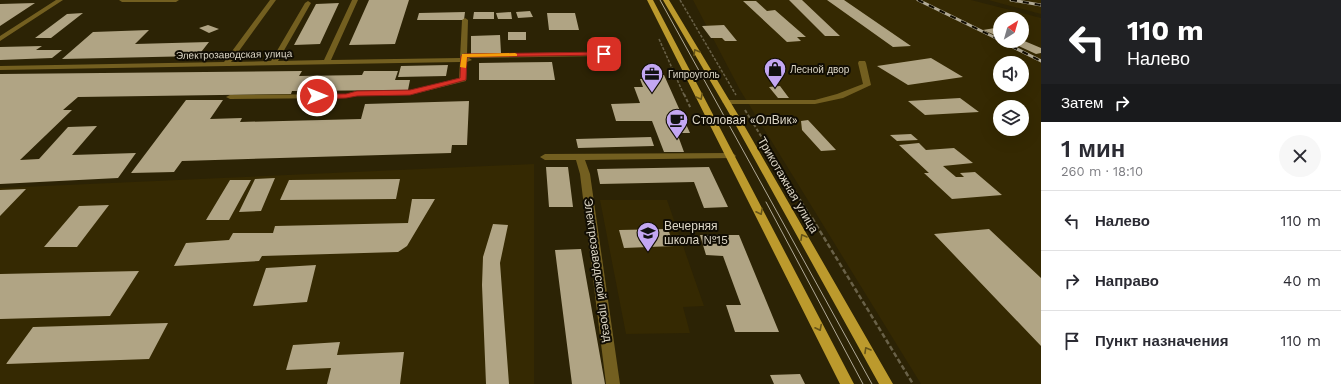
<!DOCTYPE html>
<html lang="ru">
<meta charset="utf-8">
<style>
body{margin:0;font-family:"Work Sans",sans-serif;background:#f7f7f7;color:#2b2b33;height:100vh;display:flex;flex-direction:column;font-size:15px;white-space:nowrap}
*{box-sizing:border-box;margin:0}
p{font-size:13px;color:#7c7c81}
.icon{flex:none;width:22px;height:22px;fill:none;stroke:currentColor;stroke-width:2;stroke-linecap:round;stroke-linejoin:round}
.map{position:relative;flex:1;overflow:hidden}
.sheet{display:flex;flex-direction:column;background:#fff;width:300px}
.sheet>*{flex:none}
.guide{background:#202124;color:#fff;overflow:hidden}
.needle{width:26px;rotate:37deg}
.controls{position:absolute;left:993px;top:12px;display:grid;gap:8px}
.controls a{display:grid;place-items:center;width:36px;height:36px;border-radius:50%;background:#fff;box-shadow:0 4px 16px #0002;font-size:20px}
.pin{position:absolute;display:grid;place-items:center;width:34px;height:34px;color:#fff;margin:-17px;border-radius:8px;box-shadow:0 2px 6px #0006}
.me{position:absolute;width:44px;margin:-22px;rotate:90deg;stroke-linejoin:round;filter:drop-shadow(0 0 3px #0008)}
.turn{display:flex;align-items:center;gap:14px;height:84px;padding:0 20px;font-size:18px}
.turn .icon{width:52px;height:52px;stroke-width:2.5}
.turn b{display:block;font-size:28px;line-height:34px}
.then{display:flex;align-items:center;height:38px;padding:0 20px;background:#0003;gap:8px;font-size:15px}
.round{display:grid;place-items:center;flex:none;width:42px;height:42px;border-radius:21px;background:#f7f7f7}
.headline{display:flex;align-items:center;justify-content:space-between;height:68px;padding:0 20px}
h1{font-size:24px;font-weight:600;line-height:30px}
ul{padding:0;list-style:none}
li{display:flex;align-items:center;gap:12px;height:60px;padding:0 20px;border-top:1px solid #e1e1e2}
li div{flex:1}
li b{display:block;font-size:15px}
li em{font-style:normal}
main{display:flex;flex:1;min-height:0}
.map>svg:first-child{display:block}
.built{fill:#352902;fill-rule:evenodd}
.building{fill:#b0a484}
.lines{fill:none;stroke-linecap:round;stroke-linejoin:round}
.path-far2{stroke:#696148;stroke-width:1.5;stroke-dasharray:3 1.5;stroke-linecap:butt}
.path-far1{stroke:#696148;stroke-width:2;stroke-dasharray:3.5 2;stroke-linecap:butt}
.path{stroke:#696148;stroke-width:2.5;stroke-dasharray:5 2.5;stroke-linecap:butt}
.minor{fill:#735f20;fill-rule:evenodd}
.major{fill:#bc9a2d;fill-rule:evenodd}
.tram{stroke:#b1aa97;stroke-width:1}
.rail-casing{stroke:#b1aa97;stroke-width:3}
.rail{stroke:#110d03;stroke-width:2;stroke-dasharray:6;stroke-linecap:butt}
.oneway{stroke:#665418}
.route{fill:#d93025;stroke:#8d1f18}
.slow{fill:#f59e0b}
.labels{text-anchor:middle;stroke-width:4;stroke-linejoin:round;paint-order:stroke}
.far-street-label{font-size:10px;fill:#dcd6c6;stroke:#110d03}
.far-poi-label{font-size:10px;fill:#dcd6c6;stroke:#110d03;text-anchor:start}
.poi-label{font-size:12px;fill:#dcd6c6;stroke:#110d03;text-anchor:start}
.street-label{font-size:12px;fill:#dcd6c6;stroke:#110d03}
</style>
<main>
<div class="map">
<svg width="1041" height="384" viewBox="0 0 1041 384">
<rect width="100%" height="100%" fill="#2c2305"/>
<!-- built -->
<path class="built" d="M 693,0 L 971,0 L 1041,18 L 1041,384 L 921,384 L 740,90 ZM 1000,19 L 1022,19 L 1022,41 L 1000,41 ZM 1000,63 L 1022,63 L 1022,85 L 1000,85 ZM 1000,107 L 1022,107 L 1022,129 L 1000,129 Z
M 989,0 L 1041,0 L 1041,14 L 992,1 Z
M 534,164 L 534,384 L 0,384 L 0,188 Z
M 600,200 L 667,200 L 704,306 L 683,307 L 690,333 L 626,334 Z"/>
<!-- building -->
<path class="building" d="M 369,0 L 409,0 L 395,44 L 349,45 Z
M 789,0 L 802,0 L 840,36 L 825,36 Z
M 827,0 L 844,0 L 911,46 L 893,47 Z
M 743,1 L 756,1 L 767,11 L 775,10 L 806,37 L 797,37 L 801,41 L 787,42 Z
M 35,3 L 0,26 L 0,4 Z
M 339,3 L 320,44 L 294,45 L 316,4 Z
M 530,11 L 533,17 L 518,18 L 516,12 Z
M 465,12 L 464,20 L 417,20 L 419,13 Z
M 474,12 L 494,12 L 494,19 L 473,19 Z
M 511,12 L 512,19 L 498,19 L 496,13 Z
M 83,13 L 51,38 L 35,38 L 67,14 Z
M 547,13 L 575,13 L 579,30 L 549,30 Z
M 208,25 L 219,29 L 209,33 L 199,28 Z
M 724,25 L 737,41 L 725,41 L 722,38 L 711,38 L 702,26 Z
M 995,28 L 1000,30 L 1000,37 L 983,30 Z
M 149,30 L 135,44 L 209,42 L 198,56 L 62,59 L 93,32 Z
M 508,32 L 526,32 L 526,40 L 508,40 Z
M 500,35 L 501,53 L 471,54 L 471,36 Z
M 1022,40 L 1041,48 L 1041,53 L 1036,54 L 1008,41 L 1022,41 Z
M 42,46 L 36,50 L 62,50 L 52,58 L 0,60 L 0,47 Z
M 931,58 L 963,77 L 908,85 L 877,66 Z
M 552,62 L 555,80 L 479,80 L 479,63 Z
M 448,65 L 446,76 L 398,77 L 401,66 Z
M 302,71 L 299,76 L 362,75 L 364,71 L 398,71 L 395,80 L 410,80 L 408,90 L 292,91 L 291,94 L 78,97 L 63,110 L 72,110 L 20,160 L 39,159 L 68,127 L 97,126 L 72,155 L 136,153 L 118,178 L 0,184 L 0,74 Z
M 646,75 L 664,75 L 690,133 L 677,133 L 684,152 L 664,152 L 652,121 L 616,121 L 611,104 L 640,103 L 634,87 L 643,87 L 640,79 L 648,79 Z
M 780,86 L 789,98 L 778,98 L 769,87 Z
M 960,98 L 979,112 L 925,115 L 908,101 Z
M 186,100 L 223,100 L 210,119 L 242,118 L 240,122 L 361,119 L 365,104 L 469,101 L 467,145 L 452,145 L 451,153 L 182,161 L 174,172 L 131,173 Z
M 808,120 L 836,150 L 821,151 L 802,130 L 801,121 Z
M 911,134 L 918,140 L 897,141 L 890,135 Z
M 651,137 L 654,146 L 578,148 L 576,139 Z
M 919,143 L 926,150 L 954,148 L 973,163 L 943,166 L 956,177 L 964,177 L 960,173 L 975,172 L 1002,195 L 952,199 L 924,173 L 929,173 L 899,145 Z
M 546,167 L 568,167 L 573,207 L 549,207 Z
M 709,167 L 728,207 L 704,208 L 694,182 L 600,184 L 597,169 Z
M 275,178 L 261,211 L 239,212 L 255,179 Z
M 400,179 L 396,199 L 280,200 L 289,180 Z
M 230,180 L 251,180 L 229,220 L 206,220 Z
M 26,189 L 0,216 L 0,190 Z
M 412,199 L 435,199 L 407,246 L 398,252 L 262,256 L 259,261 L 174,266 L 186,243 L 229,240 L 233,233 L 273,233 L 275,226 L 408,223 Z
M 109,205 L 77,247 L 44,247 L 79,206 Z
M 493,224 L 508,225 L 500,263 L 509,384 L 486,384 L 482,285 L 483,257 Z
M 668,229 L 674,246 L 624,248 L 619,230 Z
M 989,229 L 1041,278 L 1041,346 L 934,234 Z
M 700,235 L 739,235 L 779,332 L 735,332 L 726,305 L 741,305 L 723,256 L 706,255 Z
M 581,249 L 605,384 L 572,384 L 555,250 Z
M 316,265 L 307,302 L 253,306 L 266,268 Z
M 139,271 L 110,316 L 0,319 L 0,274 Z
M 168,323 L 149,359 L 6,364 L 33,327 Z
M 340,342 L 337,355 L 404,352 L 400,384 L 327,384 L 331,368 L 286,370 L 293,345 Z
M 800,374 L 805,384 L 774,384 L 770,375 Z"/>
<g class="lines">
<!-- path-far2 -->
<path class="path-far2" d="M 680,0 L 736,95
M 659,39 L 684,95"/>
<!-- path-far1 -->
<path class="path-far1" d="M 684,94 L 691,109
M 745,110 L 812,219"/>
<!-- path -->
<path class="path" d="M 812,218 L 913,384"/>
<!-- minor -->
<path class="minor" d="M 56,0 L 63,0 L 0,41 L 0,36 Z
M 119,0 L 179,0 L 176,2 L 122,2 Z
M 270,0 L 276,0 L 231,62 L 271,61 L 305,3 L 308,1 L 311,3 L 278,61 L 324,60 L 352,0 L 358,0 L 331,60 L 460,58 L 462,20 L 465,18 L 468,20 L 467,54 L 604,52 L 608,54 L 604,56 L 469,58 L 472,60 L 467,62 L 466,81 L 410,95 L 357,95 L 346,98 L 230,99 L 226,97 L 230,95 L 346,94 L 357,91 L 410,91 L 459,78 L 460,62 L 0,70 L 0,66 L 224,62 Z
M 859,61 L 865,61 L 866,63 L 871,85 L 843,98 L 815,104 L 726,104 L 722,102 L 726,100 L 815,100 L 837,94 L 863,84 L 858,63 Z
M 731,153 L 734,154 L 736,156 L 734,158 L 585,160 L 590,174 L 620,384 L 606,384 L 580,174 L 576,160 L 545,160 L 540,157 L 545,154 Z"/>
<!-- major -->
<path class="major" d="M 647,0 L 653,0 L 854,384 L 840,384 Z
M 663,0 L 669,0 L 737,113 L 893,384 L 879,384 L 729,113 Z"/>
<!-- tram -->
<path class="tram" d="M 660,0 L 872,384
M 766,202 L 863,384"/>
<!-- rail casing -->
<g class="rail-casing">
<path id="rail" d="M 918,0 L 1000,40
M 1011,0 L 1041,5
M 1001,41 L 1041,61"/>
</g>
<!-- rail -->
<use href="#rail" class="rail"/>
</g>
<!-- one-way arrows -->
<defs><path id="oneway-chevron" d="M-2-3.5L2.5 0L-2 3.5" fill="none" stroke-width="1.6" stroke-linecap="round" stroke-linejoin="round"/></defs>
<g class="oneway">
<use href="#oneway-chevron" transform="translate(696 52) rotate(-121)"/>
<use href="#oneway-chevron" transform="translate(700 97) rotate(62)"/>
<use href="#oneway-chevron" transform="translate(760 212) rotate(63)"/>
<use href="#oneway-chevron" transform="translate(803 237) rotate(-120)"/>
<use href="#oneway-chevron" transform="translate(819 328) rotate(63)"/>
<use href="#oneway-chevron" transform="translate(867 350) rotate(-120)"/>
</g>
<!-- route -->
<path class="route" d="M 604,52 L 606,53 L 606,55 L 467,57 L 466,80 L 410,95 L 357,96 L 346,98 L 317,99 L 313,96 L 317,94 L 346,94 L 357,91 L 410,90 L 460,78 L 461,56 L 464,54 Z"/>
<!-- slow -->
<path class="slow" d="M 515,53 L 517,54 L 517,56 L 467,57 L 466,68 L 460,67 L 462,54 Z"/>
<!-- icons -->
<defs>
<g id="shop-pin" transform="scale(1.15)"><path d="M0 17L-7.5 6A9.5 9.5 0 1 1 7.5 6Z" fill="#c3a7f2" stroke="#110d03"/><path d="M-5-2.5h2.3a2.7 3.5 0 0 1 5.4 0H5L5.5 6h-11ZM-1.5-2.5h3a1.5 2.3 0 0 0-3 0Z" fill="#111"/></g>
<g id="office-pin" transform="scale(1.15)"><path d="M0 17L-7.5 6A9.5 9.5 0 1 1 7.5 6Z" fill="#c3a7f2" stroke="#110d03"/><path d="M-6-3h4V-5.5h4V-3h4V5H-6ZM-1-4.5V-3h2v-1.5ZM-6 0V1H6V0Z" fill="#111"/></g>
<g id="cafe-pin" transform="scale(1.15)"><path d="M0 17L-7.5 6A9.5 9.5 0 1 1 7.5 6Z" fill="#c3a7f2" stroke="#110d03"/><path d="M-5.5-4.5H6V0H3Q3 3.5 0 3.5H-2.5Q-5.5 3.5-5.5 0ZM3-3.2v2h1.7v-2ZM-6 4.5H4V6H-6Z" fill="#111"/></g>
<g id="school-pin" transform="scale(1.15)"><path d="M0 17L-7.5 6A9.5 9.5 0 1 1 7.5 6Z" fill="#c3a7f2" stroke="#110d03"/><path d="M0-5L7-2L0 1L-7-2ZM-4 1L0 2.5L4 1V4Q0 6-4 4Z" fill="#111"/></g>
</defs>
<g fill-rule="evenodd">
<use href="#shop-pin" x="775" y="69"/>
<use href="#office-pin" x="652" y="74"/>
<use href="#cafe-pin" x="677" y="120"/>
<use href="#school-pin" x="648" y="233"/>
</g>
<g class="labels">
<!-- far-street labels -->
<g class="far-street-label">
<text transform="translate(234 54) rotate(-1)" y="4">Электрозаводская улица</text>
</g>
<!-- far-poi labels -->
<g class="far-poi-label">
<text x="790" y="73">Лесной двор</text>
<text x="668" y="78">Гипроуголь</text>
</g>
<!-- poi labels -->
<g class="poi-label">
<text x="692" y="124">Столовая «ОлВик»</text>
<text x="664" y="230">Вечерняя<tspan x="664" dy="14">школа №15</tspan></text>
</g>
<!-- street labels -->
<g class="street-label">
<text transform="translate(788 185) rotate(60)" y="4">Трикотажная улица</text>
<text transform="translate(598 270) rotate(82)" y="4">Электрозаводской проезд</text>
</g>
</g>
</svg>
<div class="controls">
<a><svg class="needle" viewBox="-14 -14 28 28"><path d="M0-13l5 13h-10z" fill="#e53935"/><path d="M0 13l5-13h-10z" fill="#7c7c81"/></svg></a>
<a><svg class="icon" aria-label="sound" viewBox="0 0 24 24"><path d="M4 9h4l5-4v14l-5-4H4zM17 9q2 3 0 6"/></svg></a>
<a><svg class="icon" aria-label="layers" viewBox="0 0 24 24"><path d="M12 4l9 5-9 5-9-5zM3 14l9 5 9-5"/></svg></a>
</div>
<div class="pin" style="left:604px;top:54px;background:#d93025"><svg class="icon" aria-label="arrive" viewBox="0 0 24 24"><path d="M6 21V4h12l-3 4 3 4H6"/></svg></div>
<svg class="me" style="left:317px;top:96px" viewBox="-20 -20 40 40"><circle r="17" fill="#d93025" stroke="#fff" stroke-width="3"/><path d="M0-11L8 9 0 5-8 9z" fill="#fff"/></svg>
</div>
<section class="sheet">
<div class="guide">
<div class="turn"><svg class="icon" aria-label="left" viewBox="0 0 24 24"><path d="M17 20v-9H6M10 6l-5 5 5 5"/></svg><div><b>110 m</b>Налево</div></div>
<div class="then">Затем<svg class="icon" aria-label="right" viewBox="0 0 24 24"><path d="M7 20v-9h11M14 6l5 5-5 5"/></svg></div>
</div>
<div class="headline"><div><h1>1 мин</h1><p>260 m · 18:10</p></div><a class="round"><svg class="icon" aria-label="close" viewBox="0 0 24 24"><path d="M6 6l12 12M18 6L6 18"/></svg></a></div>
<ul>
<li><svg class="icon" aria-label="left" viewBox="0 0 24 24"><path d="M17 20v-9H6M10 6l-5 5 5 5"/></svg><div><b>Налево</b></div><em>110 m</em></li>
<li><svg class="icon" aria-label="right" viewBox="0 0 24 24"><path d="M7 20v-9h11M14 6l5 5-5 5"/></svg><div><b>Направо</b></div><em>40 m</em></li>
<li><svg class="icon" aria-label="arrive" viewBox="0 0 24 24"><path d="M6 21V4h12l-3 4 3 4H6"/></svg><div><b>Пункт назначения</b></div><em>110 m</em></li>
</ul>
</section>
</main>
